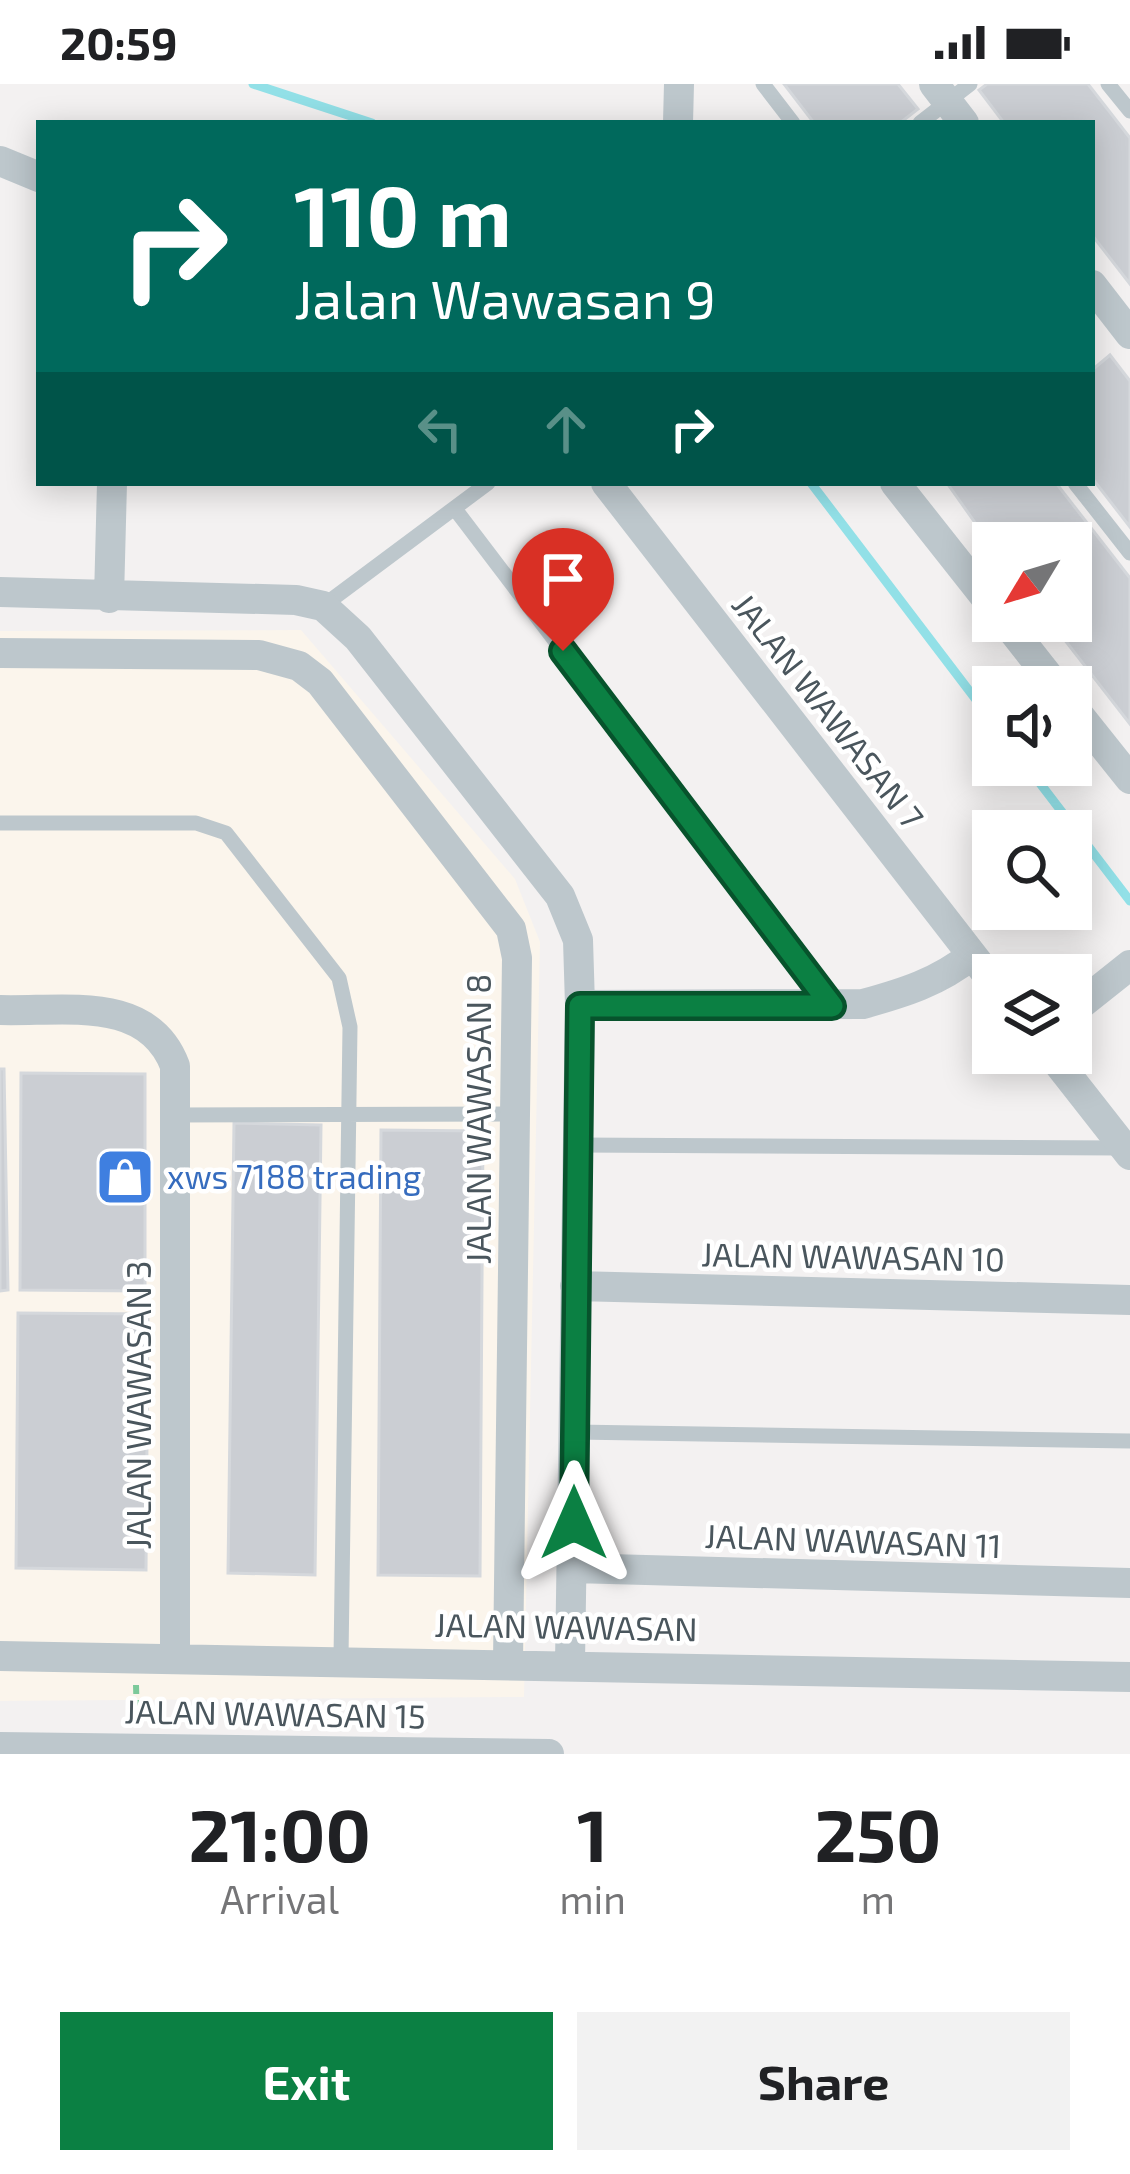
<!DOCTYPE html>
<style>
body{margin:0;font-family:"Exo 2",sans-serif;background:#f2f2f2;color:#202124;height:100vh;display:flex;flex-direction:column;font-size:45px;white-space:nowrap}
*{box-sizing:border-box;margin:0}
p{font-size:39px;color:#757577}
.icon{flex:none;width:66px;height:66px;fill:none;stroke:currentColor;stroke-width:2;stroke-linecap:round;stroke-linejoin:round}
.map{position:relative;height:1670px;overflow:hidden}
.sheet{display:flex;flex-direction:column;background:#fff;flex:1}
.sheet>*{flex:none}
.banner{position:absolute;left:36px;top:36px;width:1059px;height:366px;border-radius:0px;box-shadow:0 6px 30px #0003;background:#00695c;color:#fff;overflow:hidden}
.needle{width:78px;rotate:232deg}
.fabs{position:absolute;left:972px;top:438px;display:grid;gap:24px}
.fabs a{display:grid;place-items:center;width:120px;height:120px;border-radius:0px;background:#fff;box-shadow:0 6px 30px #0003;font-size:60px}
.pin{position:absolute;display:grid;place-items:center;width:102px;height:102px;color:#fff;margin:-123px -51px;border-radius:50% 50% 50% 0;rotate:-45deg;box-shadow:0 0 12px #0007}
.pin .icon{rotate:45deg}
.me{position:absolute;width:132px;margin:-66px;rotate:0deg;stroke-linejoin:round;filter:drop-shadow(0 0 9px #0008)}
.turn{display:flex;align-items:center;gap:42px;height:252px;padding:0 60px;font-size:54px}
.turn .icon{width:156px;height:156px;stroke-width:2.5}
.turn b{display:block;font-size:84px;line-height:102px}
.lanes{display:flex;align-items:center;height:114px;padding:0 60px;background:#0003;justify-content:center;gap:60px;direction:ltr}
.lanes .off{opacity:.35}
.eta{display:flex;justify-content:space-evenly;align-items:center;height:204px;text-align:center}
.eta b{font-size:72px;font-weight:700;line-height:84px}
.primary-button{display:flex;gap:24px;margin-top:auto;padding:24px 60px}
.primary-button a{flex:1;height:138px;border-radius:0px;background:#0b8043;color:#fff;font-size:48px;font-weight:700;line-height:138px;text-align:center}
.primary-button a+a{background:#f2f2f2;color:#202124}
.status{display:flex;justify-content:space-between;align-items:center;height:84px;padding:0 60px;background:#fff;direction:ltr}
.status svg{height:33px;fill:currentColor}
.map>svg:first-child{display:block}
.commercial{fill:#fbf5ec}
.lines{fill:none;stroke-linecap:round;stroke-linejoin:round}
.stream{stroke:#92e0e7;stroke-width:9}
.building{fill:#cbced3;stroke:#d5d8dc;stroke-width:3}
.path{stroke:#7cc99a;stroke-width:6;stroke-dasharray:9 6;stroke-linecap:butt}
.lane{stroke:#bdc7cc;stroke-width:15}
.street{stroke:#bdc7cc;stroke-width:30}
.route-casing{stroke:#07532c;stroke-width:30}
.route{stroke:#0b8043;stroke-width:21}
.labels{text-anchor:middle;stroke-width:9;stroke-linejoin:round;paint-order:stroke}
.street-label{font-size:33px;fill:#4a565d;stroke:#fff}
.shop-label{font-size:33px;fill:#366cbe;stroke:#fff;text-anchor:start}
</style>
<div class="status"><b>20:59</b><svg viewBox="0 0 49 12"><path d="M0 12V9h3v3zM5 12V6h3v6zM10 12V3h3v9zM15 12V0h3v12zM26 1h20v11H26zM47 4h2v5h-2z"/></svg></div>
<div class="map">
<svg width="1130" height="1670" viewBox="0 0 1130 1670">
<rect width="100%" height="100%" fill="#f3f1f1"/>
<!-- commercial -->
<path class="commercial" d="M 301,546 L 515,795 L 540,858 L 524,1613 L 0,1617 L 0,547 Z"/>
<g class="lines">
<!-- stream -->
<path class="stream" d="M 253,0 L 372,39
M 811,399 L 993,638
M 1026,681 L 1130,817"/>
</g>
<!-- building -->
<path class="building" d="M 784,0 L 898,0 L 918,25 L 900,39 L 814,39 Z
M 987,0 L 1088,0 L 1130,54 L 1130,200 L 1092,151 L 1092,39 L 1004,39 L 979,6 Z
M 1110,271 L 1130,297 L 1130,443 L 1092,394 L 1092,286 Z
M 947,399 L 1056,399 L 1130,494 L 1130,640 L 1050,537 L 1071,537 L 1071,459 L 993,459 L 993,464 Z
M 0,985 L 4,985 L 8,1206 L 0,1207 Z
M 21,989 L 145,990 L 145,1207 L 20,1206 Z
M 234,1039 L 321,1041 L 315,1491 L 228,1489 Z
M 381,1046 L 483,1047 L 480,1492 L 378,1491 Z
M 18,1229 L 148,1230 L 146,1486 L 16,1484 Z"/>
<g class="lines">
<!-- path -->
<path class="path" d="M 136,1601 L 137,1636"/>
<!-- lane -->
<path class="lane" d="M 763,0 L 793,39
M 1108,0 L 1130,27
M 920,39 L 970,0
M 1075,399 L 1130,469
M 455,425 L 831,920
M 323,522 L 488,399
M 0,739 L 196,739 L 226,749 L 339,894 L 350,943 L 341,1574
M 175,1031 L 515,1030
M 576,1061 L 1121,1064
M 575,1348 L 1130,1357"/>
<!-- street -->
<path class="street" d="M 934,0 L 964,39
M 678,39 L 679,0
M 0,77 L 39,93
M 1092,201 L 1130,250
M 606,399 L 993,898
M 895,399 L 993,523
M 0,508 L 296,516 L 323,522 L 358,554 L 560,812 L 578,856 L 580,921 L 570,1579
M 109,514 L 112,399
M 1005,537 L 1057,603
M 0,569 L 259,571 L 299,582 L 320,598 L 511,845 L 517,874 L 508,1578
M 1071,621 L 1130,695
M 580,921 L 863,920 C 903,909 939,898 972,871
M 0,926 C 64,928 148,910 175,982 L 175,1573
M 1071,928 L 1130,881
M 1050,969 L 1130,1071
M 575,1202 L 1130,1216
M 573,1484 L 1130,1499
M 0,1572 L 1130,1593
M 0,1663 L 549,1670"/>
</g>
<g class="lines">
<!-- route casing -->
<g class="route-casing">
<path id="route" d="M 563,567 L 832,922 L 580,922 L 574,1439"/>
</g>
<!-- route -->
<use href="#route" class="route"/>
</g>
<!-- icons -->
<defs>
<g id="shop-square" transform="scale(3)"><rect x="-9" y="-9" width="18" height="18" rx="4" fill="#3f7fe0" stroke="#fff"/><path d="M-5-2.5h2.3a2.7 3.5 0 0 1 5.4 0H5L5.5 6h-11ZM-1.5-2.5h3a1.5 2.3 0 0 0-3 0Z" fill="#fff"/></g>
</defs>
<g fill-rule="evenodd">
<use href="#shop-square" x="125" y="1093"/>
</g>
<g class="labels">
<!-- street labels -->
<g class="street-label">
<text transform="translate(828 627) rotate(52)" y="12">JALAN WAWASAN 7</text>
<text transform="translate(479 1035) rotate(-90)" y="12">JALAN WAWASAN 8</text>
<text transform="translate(853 1173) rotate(1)" y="12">JALAN WAWASAN 10</text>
<text transform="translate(139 1321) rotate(-90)" y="12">JALAN WAWASAN 3</text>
<text transform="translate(853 1457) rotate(2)" y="12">JALAN WAWASAN 11</text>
<text transform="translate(566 1543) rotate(1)" y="12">JALAN WAWASAN</text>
<text transform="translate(275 1630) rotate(1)" y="12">JALAN WAWASAN 15</text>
</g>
<!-- shop labels -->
<g class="shop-label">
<text x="167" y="1105">xws 7188 trading</text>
</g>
</g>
</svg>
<div class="fabs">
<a><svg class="needle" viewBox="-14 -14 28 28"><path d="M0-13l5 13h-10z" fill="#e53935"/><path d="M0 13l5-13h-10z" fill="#757577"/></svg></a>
<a><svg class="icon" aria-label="sound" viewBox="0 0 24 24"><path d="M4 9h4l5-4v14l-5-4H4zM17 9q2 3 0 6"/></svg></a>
<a><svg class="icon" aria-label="search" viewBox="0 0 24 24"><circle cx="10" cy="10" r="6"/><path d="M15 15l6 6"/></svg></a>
<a><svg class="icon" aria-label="layers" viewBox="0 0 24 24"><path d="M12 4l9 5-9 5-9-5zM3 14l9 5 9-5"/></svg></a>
</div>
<div class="pin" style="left:563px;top:567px;background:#d93025"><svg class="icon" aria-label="arrive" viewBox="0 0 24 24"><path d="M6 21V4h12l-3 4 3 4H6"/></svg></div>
<svg class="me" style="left:574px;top:1439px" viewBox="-20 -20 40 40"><path d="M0-17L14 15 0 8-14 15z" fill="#0b8043" stroke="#fff" stroke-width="4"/></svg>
<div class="banner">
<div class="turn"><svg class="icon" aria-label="right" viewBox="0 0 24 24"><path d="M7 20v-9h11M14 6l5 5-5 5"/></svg><div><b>110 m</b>Jalan Wawasan 9</div></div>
<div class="lanes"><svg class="icon off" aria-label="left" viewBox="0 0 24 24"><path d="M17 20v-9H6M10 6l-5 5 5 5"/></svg><svg class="icon off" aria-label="ahead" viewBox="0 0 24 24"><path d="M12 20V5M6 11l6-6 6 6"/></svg><svg class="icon" aria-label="right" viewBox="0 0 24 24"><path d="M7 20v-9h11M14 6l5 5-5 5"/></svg></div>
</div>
</div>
<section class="sheet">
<div class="eta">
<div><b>21:00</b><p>Arrival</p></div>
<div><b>1</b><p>min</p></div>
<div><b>250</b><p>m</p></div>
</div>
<div class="primary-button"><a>Exit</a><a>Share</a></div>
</section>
